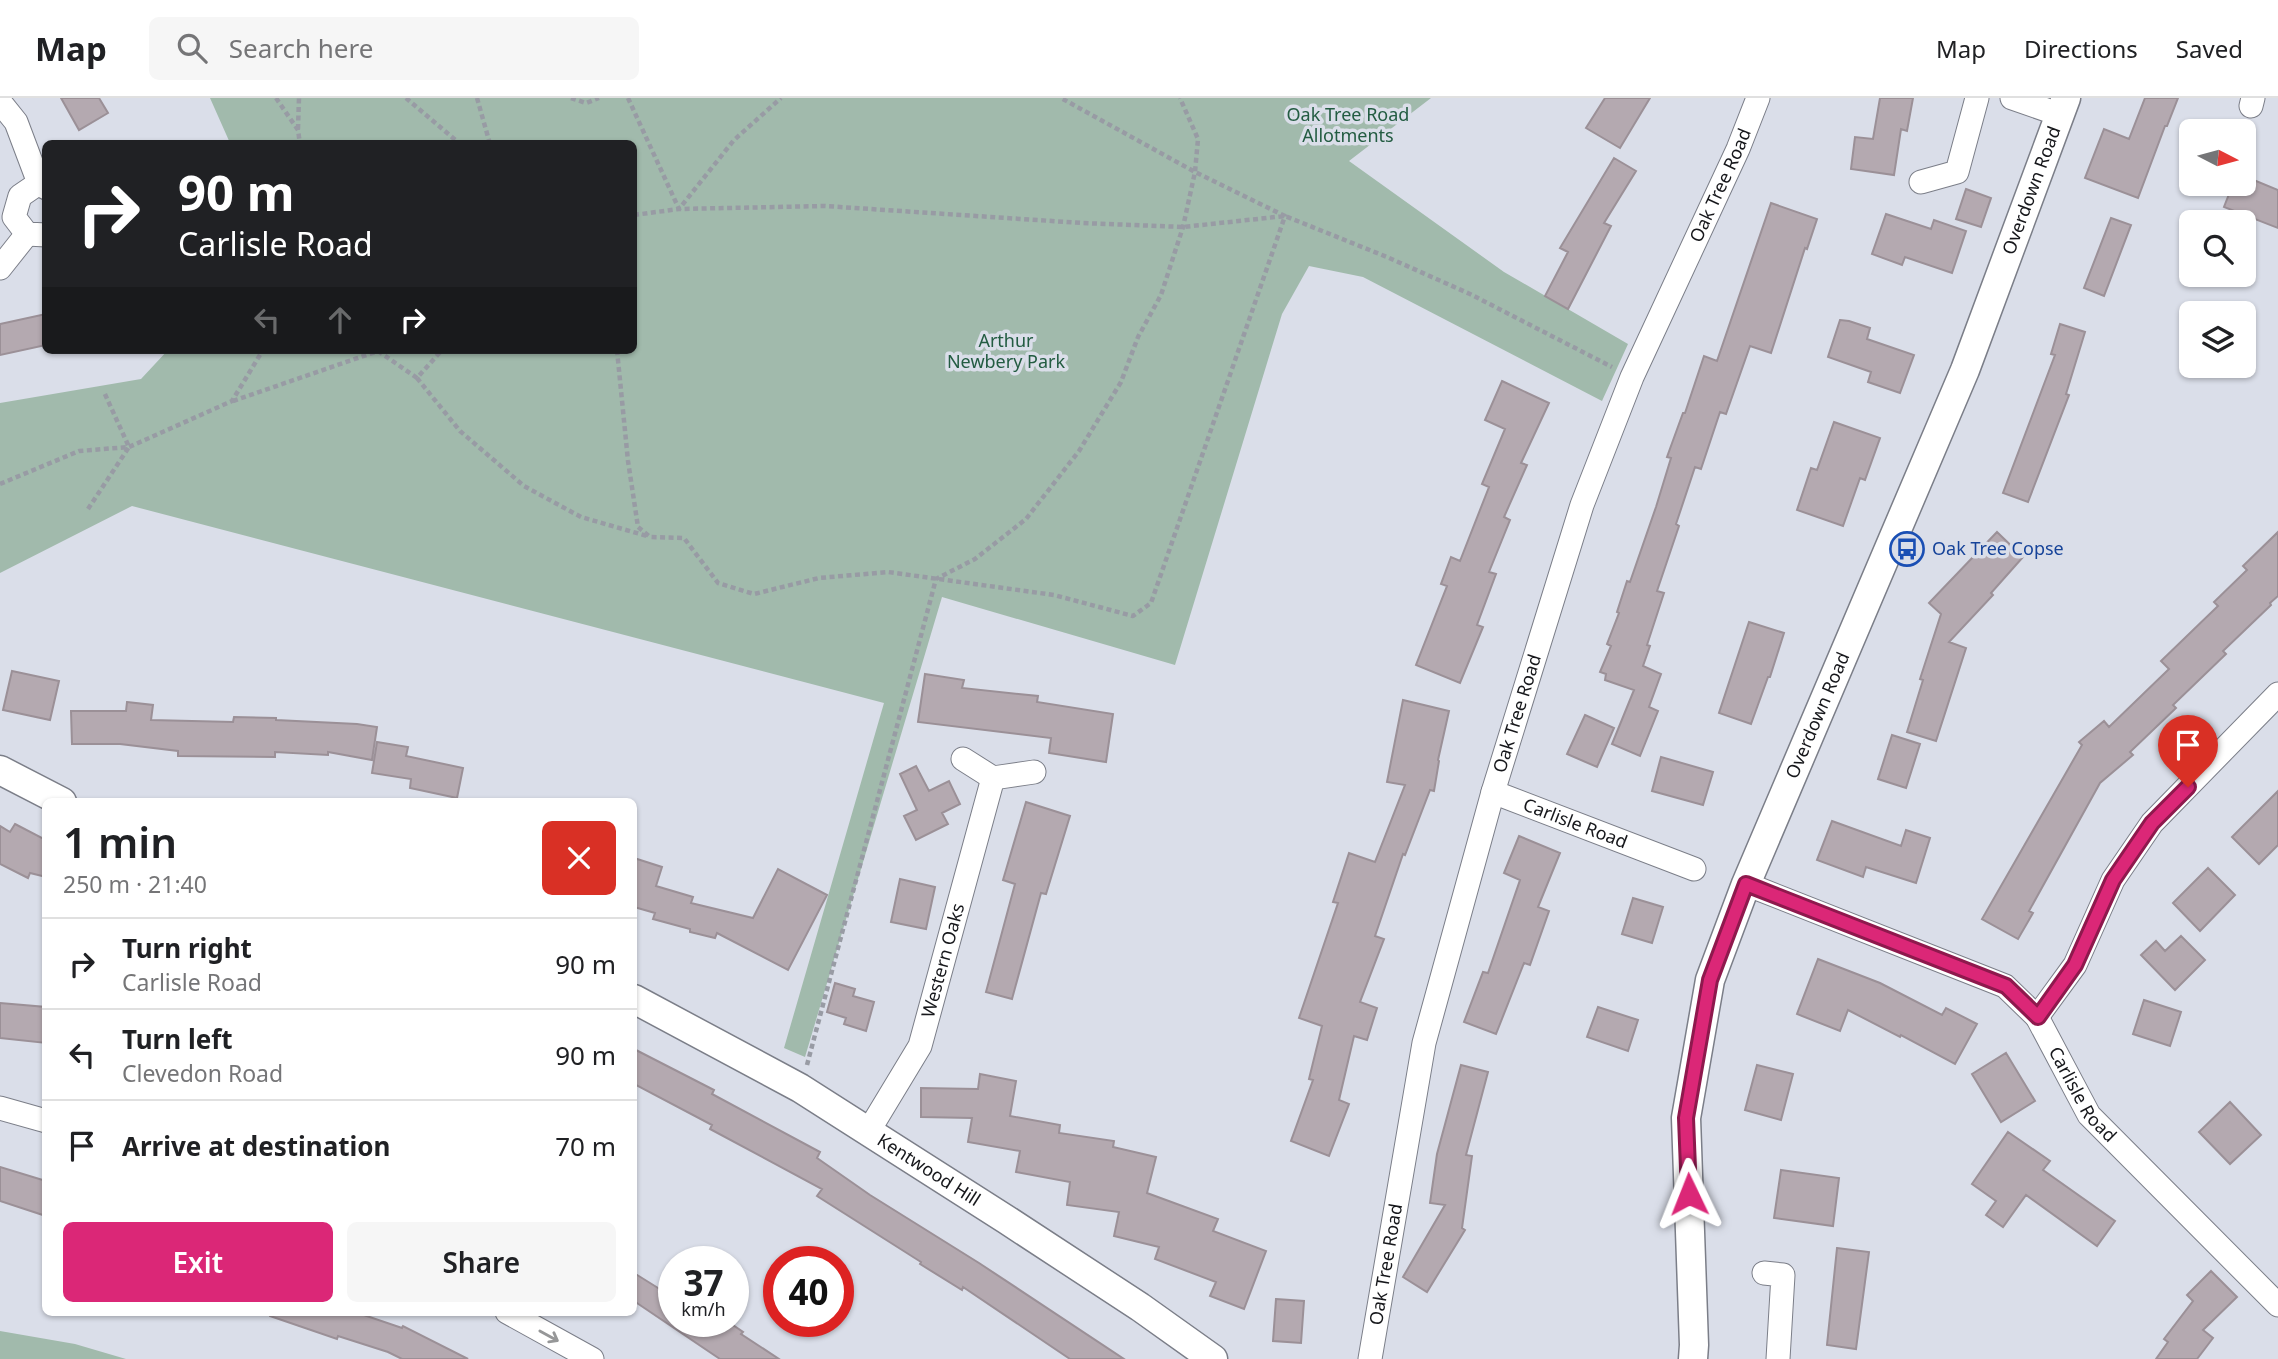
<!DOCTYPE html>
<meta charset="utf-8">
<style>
body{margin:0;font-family:"Noto Sans",sans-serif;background:#f6f6f6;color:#202124;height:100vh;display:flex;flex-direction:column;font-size:26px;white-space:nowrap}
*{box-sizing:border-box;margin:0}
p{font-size:23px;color:#757577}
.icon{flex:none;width:38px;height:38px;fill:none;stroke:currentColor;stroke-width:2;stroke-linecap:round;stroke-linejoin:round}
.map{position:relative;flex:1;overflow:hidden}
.drawer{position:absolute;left:42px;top:700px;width:595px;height:518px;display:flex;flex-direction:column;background:#fff;border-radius:10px;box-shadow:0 2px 5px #0004}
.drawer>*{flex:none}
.top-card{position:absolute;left:42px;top:42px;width:595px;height:214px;border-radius:10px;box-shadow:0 2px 5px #0004;background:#202124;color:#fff;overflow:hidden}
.needle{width:46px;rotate:96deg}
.fabs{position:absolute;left:2179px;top:21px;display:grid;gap:14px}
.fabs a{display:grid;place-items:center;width:77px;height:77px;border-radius:10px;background:#fff;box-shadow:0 2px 5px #0004;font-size:35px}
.speed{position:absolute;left:658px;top:1148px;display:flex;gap:14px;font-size:35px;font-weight:700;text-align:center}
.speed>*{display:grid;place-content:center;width:91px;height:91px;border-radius:50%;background:#fff;box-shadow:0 2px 5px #0004;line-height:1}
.speed small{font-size:18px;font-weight:400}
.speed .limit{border:10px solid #d22;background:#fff;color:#111}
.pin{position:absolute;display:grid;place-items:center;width:60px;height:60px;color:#fff;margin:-72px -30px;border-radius:50% 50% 50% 0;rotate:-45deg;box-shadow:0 0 7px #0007}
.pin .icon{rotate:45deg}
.me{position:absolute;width:77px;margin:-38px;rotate:358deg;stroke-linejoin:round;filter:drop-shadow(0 0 5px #0008)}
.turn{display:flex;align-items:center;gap:24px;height:147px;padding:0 21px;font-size:32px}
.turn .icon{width:91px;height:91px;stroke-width:2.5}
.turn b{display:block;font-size:49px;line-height:60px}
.lanes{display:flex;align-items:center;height:66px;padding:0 21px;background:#0003;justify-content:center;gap:35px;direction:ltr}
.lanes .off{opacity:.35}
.round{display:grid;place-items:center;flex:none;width:74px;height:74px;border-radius:10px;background:#f6f6f6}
.headline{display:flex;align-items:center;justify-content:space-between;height:119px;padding:0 21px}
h1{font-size:42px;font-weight:600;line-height:52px}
.action{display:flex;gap:14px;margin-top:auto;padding:14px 21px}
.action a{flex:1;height:80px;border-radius:10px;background:#db2777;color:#fff;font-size:28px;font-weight:600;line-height:80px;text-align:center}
.action a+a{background:#f6f6f6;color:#202124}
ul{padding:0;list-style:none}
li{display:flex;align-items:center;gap:21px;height:91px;padding:0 21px;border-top:2px solid #e0e0e0}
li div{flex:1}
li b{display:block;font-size:26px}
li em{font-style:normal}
header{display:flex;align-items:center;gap:42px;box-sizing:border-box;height:98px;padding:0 35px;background:#fff;border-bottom:2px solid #e0e0e0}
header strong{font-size:33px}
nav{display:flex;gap:38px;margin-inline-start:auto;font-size:24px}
.search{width:490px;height:63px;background:#f6f6f6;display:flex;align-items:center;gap:18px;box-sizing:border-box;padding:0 24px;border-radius:10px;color:#757577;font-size:26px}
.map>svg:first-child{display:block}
.green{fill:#a1baac}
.building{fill:#b4a9b0;stroke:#9b9097;stroke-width:2}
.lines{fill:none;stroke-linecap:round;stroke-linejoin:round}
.minor-casing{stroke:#7b7e88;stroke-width:25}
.tertiary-casing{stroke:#7b7e88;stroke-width:31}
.path{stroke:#989ba4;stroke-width:4.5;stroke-dasharray:5 3.5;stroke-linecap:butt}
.minor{stroke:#fff;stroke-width:23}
.tertiary{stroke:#fff;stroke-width:28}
.oneway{stroke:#969798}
.route-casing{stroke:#8e194d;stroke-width:18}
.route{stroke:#db2777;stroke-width:12}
.labels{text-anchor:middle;stroke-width:7;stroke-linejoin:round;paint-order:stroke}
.park-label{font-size:18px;fill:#235c42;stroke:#dadee9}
.street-label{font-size:18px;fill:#16171b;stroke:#dadee9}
.transit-label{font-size:18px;fill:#164399;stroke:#dadee9;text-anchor:start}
</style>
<header>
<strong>Map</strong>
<div class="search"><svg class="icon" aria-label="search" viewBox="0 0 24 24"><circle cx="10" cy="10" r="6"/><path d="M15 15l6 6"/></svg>Search here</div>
<nav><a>Map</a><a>Directions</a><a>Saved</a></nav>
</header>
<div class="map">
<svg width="2278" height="1261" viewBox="0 0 2278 1261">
<rect width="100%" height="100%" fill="#dadee9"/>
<!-- green -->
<path class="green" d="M 210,0 L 1431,0 L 1349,63 L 1504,174 L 1628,246 L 1602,303 L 1363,179 L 1309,168 L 1282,216 L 1175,567 L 942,499 L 805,959 L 784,950 L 884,605 L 132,408 L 0,475 L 0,305 L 141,281 L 168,252 L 634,252 L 634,46 L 230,45 Z
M 0,1233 L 75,1246 L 126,1261 L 0,1261 Z"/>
<!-- building -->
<path class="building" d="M 61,0 L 99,0 L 108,15 L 79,32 Z
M 1605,0 L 1650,0 L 1620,50 L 1586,30 Z
M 1880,0 L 1913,0 L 1907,33 L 1901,31 L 1894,77 L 1851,71 L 1855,39 L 1873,41 Z
M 2145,0 L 2178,0 L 2167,28 L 2165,28 L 2138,100 L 2085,80 L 2104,31 L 2129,41 Z
M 1614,60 L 1636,73 L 1604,125 L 1611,128 L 1568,211 L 1545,198 L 1568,154 L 1560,150 Z
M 2244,78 L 2278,92 L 2278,130 L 2224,109 L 2233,86 L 2244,86 Z
M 1966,91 L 1991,100 L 1981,129 L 1956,121 Z
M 1771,105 L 1817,121 L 1807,151 L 1805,150 L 1771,255 L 1750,248 L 1726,316 L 1720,314 L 1701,371 L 1695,369 L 1676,426 L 1679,428 L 1657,493 L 1664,495 L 1647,547 L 1650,548 L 1643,568 L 1661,576 L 1649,609 L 1658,613 L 1640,658 L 1612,646 L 1634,592 L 1605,582 L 1606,576 L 1600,574 L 1611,548 L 1607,546 L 1619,515 L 1617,514 L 1627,483 L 1630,484 L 1656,409 L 1671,360 L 1667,359 L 1683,315 L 1685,315 L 1704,258 L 1717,263 Z
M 1886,116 L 1931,131 L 1934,122 L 1966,133 L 1952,175 L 1905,159 L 1902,167 L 1872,156 Z
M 2111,120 L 2131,127 L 2104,198 L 2084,190 Z
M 46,216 L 46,247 L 0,257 L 0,226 Z
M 1840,222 L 1849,223 L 1870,230 L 1867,241 L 1914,257 L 1900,295 L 1868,284 L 1871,274 L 1828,259 Z
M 2060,226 L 2085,234 L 2066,296 L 2069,297 L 2028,404 L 2003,395 L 2055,257 L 2051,256 Z
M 1502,283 L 1549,305 L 1521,365 L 1527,367 L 1504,419 L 1510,422 L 1489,474 L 1496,476 L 1477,527 L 1483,529 L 1460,585 L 1416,567 L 1447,488 L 1441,486 L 1451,459 L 1460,463 L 1489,389 L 1482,386 L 1505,331 L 1485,322 Z
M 1834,324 L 1880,340 L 1865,382 L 1860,380 L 1843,428 L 1797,412 L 1811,370 L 1817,372 Z
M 1997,434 L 2023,459 L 1991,495 L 1993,497 L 1949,544 L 1966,550 L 1936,643 L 1907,634 L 1923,582 L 1920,581 L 1941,516 L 1929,505 Z
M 2278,434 L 2278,498 L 2270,505 L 2271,507 L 2223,553 L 2226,556 L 2173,607 L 2176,610 L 2130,654 L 2133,657 L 2100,685 L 2029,813 L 2033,815 L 2018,841 L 1982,821 L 2082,647 L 2079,644 L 2104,623 L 2109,629 L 2169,571 L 2161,563 L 2218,508 L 2214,504 L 2247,472 L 2243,468 Z
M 1749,524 L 1784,535 L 1770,579 L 1768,579 L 1751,626 L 1719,615 Z
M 12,573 L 59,583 L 50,622 L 3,612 Z
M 925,576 L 964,582 L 962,590 L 1038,598 L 1037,604 L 1113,616 L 1106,664 L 1049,655 L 1051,640 L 918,624 Z
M 1403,602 L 1449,613 L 1438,662 L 1439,663 L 1434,693 L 1430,692 L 1405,757 L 1403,756 L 1375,838 L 1384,841 L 1360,904 L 1377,910 L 1367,942 L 1354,938 L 1339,1002 L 1349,1006 L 1329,1058 L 1291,1043 L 1313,982 L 1309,981 L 1322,928 L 1299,920 L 1338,805 L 1333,804 L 1349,755 L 1375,764 L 1405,687 L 1387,684 Z
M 127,604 L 153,607 L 151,622 L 233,624 L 234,619 L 276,620 L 276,622 L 357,626 L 377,629 L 372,662 L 328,654 L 328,657 L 275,654 L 275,659 L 178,658 L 178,653 L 120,646 L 72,646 L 71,613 L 126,613 Z
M 1585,617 L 1614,630 L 1597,669 L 1567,656 Z
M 1892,637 L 1920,646 L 1906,690 L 1878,681 Z
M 377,644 L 408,649 L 406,658 L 463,670 L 457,700 L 410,690 L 411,681 L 372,675 Z
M 1661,659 L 1713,674 L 1703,707 L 1652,693 Z
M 916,668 L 929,693 L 949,683 L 960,706 L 942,715 L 948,726 L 916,742 L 904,718 L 917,712 L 900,676 Z
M 2278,693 L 2278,747 L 2259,766 L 2232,739 Z
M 1026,704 L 1070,718 L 1046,796 L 1041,795 L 1012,901 L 986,894 L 1015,786 L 1003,782 Z
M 1832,723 L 1901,748 L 1906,732 L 1930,740 L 1916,785 L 1866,769 L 1863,779 L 1817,762 Z
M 15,726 L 46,742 L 46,779 L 30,775 L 28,780 L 0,766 L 0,728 L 10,734 Z
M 1519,738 L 1560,755 L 1538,809 L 1549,813 L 1530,867 L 1524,865 L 1496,936 L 1464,924 L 1483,874 L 1488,875 L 1520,782 L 1504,775 Z
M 634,760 L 662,769 L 656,788 L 693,799 L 691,805 L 753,820 L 778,771 L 827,797 L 788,872 L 717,835 L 715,840 L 690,834 L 690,831 L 653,821 L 655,815 L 634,809 Z
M 2208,770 L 2235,797 L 2200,833 L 2173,805 Z
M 900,781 L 935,789 L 926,831 L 891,824 Z
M 1633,800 L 1663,809 L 1652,845 L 1622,836 Z
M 2181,838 L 2205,862 L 2175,892 L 2141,857 L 2156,843 L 2165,853 Z
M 1818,861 L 1880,885 L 1942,917 L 1946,910 L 1977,926 L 1955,966 L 1901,937 L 1900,939 L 1848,912 L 1840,933 L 1797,916 Z
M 835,885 L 855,891 L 853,898 L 874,904 L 866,933 L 844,926 L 846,920 L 827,914 Z
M 2144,902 L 2181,914 L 2170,948 L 2133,936 Z
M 0,905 L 46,909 L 46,945 L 0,940 Z
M 1598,909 L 1638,922 L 1628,953 L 1587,939 Z
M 634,951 L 714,992 L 712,996 L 820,1054 L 817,1060 L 870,1097 L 979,1165 L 1124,1261 L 1070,1261 L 963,1189 L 962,1192 L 920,1166 L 921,1164 L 817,1098 L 822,1091 L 710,1031 L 712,1027 L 634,986 Z
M 2006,955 L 2035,1003 L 2001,1024 L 1972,976 Z
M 1461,967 L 1488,974 L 1466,1057 L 1472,1058 L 1462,1130 L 1465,1132 L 1427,1194 L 1403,1179 L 1445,1107 L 1430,1105 L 1437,1056 Z
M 1757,967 L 1793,976 L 1781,1022 L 1745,1012 Z
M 980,976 L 1016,983 L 1010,1018 L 1060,1027 L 1059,1035 L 1114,1043 L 1113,1049 L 1156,1059 L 1147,1095 L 1218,1121 L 1213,1133 L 1266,1153 L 1244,1211 L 1210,1198 L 1216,1184 L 1155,1161 L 1159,1149 L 1114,1138 L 1119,1114 L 1067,1107 L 1070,1084 L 1016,1074 L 1020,1053 L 968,1044 L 972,1020 L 921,1019 L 921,990 L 978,991 Z
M 2230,1004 L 2261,1037 L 2230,1066 L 2199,1034 Z
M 2008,1034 L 2050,1063 L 2043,1072 L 2115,1123 L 2097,1148 L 2026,1097 L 2003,1129 L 1986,1117 L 1996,1103 L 1972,1086 Z
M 0,1069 L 46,1083 L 46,1118 L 0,1103 Z
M 1781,1072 L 1839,1080 L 1833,1128 L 1774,1120 Z
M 1837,1150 L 1869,1154 L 1856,1251 L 1827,1247 Z
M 2211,1173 L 2237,1199 L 2203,1232 L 2213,1240 L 2197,1261 L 2156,1261 L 2168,1244 L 2164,1241 L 2193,1203 L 2187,1197 Z
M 634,1175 L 674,1200 L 674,1223 L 727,1223 L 743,1234 L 741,1236 L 779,1261 L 720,1261 L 634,1203 Z
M 1276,1201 L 1304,1203 L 1301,1245 L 1273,1243 Z
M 270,1214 L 355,1214 L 402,1230 L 403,1228 L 468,1261 L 402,1261 L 388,1254 L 338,1238 L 337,1241 L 270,1218 Z"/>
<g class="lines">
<!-- minor casing -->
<g class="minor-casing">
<g id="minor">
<path d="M 2012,0 L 2061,17"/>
<path d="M 0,4 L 16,24 L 39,85 L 46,90"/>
<path d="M 2251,8 L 2253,0"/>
<path d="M 1921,84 L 1957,74 L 1977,0"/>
<path d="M 39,85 L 20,98 L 14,119 L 27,136 L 46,137"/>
<path d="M 0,170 L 27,136"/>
<path d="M 963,661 L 993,680 L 1034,674"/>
<path id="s1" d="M 1493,694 L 1694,771"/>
<path id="s2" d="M 1746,786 L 2005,888 L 2037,919 L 2089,1017 L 2278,1207"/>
<path d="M 2037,919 L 2075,867 L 2113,782 L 2152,725 L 2278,596"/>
<path d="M 0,1010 L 46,1023"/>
<path id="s3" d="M 868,1034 L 920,948 L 993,680"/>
<path d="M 1764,1175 L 1783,1177 L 1778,1261"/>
<path d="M 507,1214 L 592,1261"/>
<path id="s4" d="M 1370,1261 L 1424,945 L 1493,694 L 1582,407 L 1632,279 L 1738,51 L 1758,0"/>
</g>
</g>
<!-- tertiary casing -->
<g class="tertiary-casing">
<g id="tertiary">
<path d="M 0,672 L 62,704"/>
<path id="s5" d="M 634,901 L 800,990 L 1007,1122 L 1140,1209 L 1213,1261"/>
<path id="s6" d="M 1693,1261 L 1694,1247 L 1686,1020 L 1710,882 L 1746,786 L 1965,272 L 2066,0"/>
</g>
</g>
<!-- path -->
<path class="path" d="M 276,0 L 298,32 L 300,46
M 406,0 L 460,46
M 477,0 L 490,46
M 571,0 L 586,5 L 599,0
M 628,0 L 679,111 L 734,42 L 781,0
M 298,31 L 299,0
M 634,117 L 679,111 L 825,108 L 1082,125 L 1183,129 L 1285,118 L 1387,159 L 1470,196 L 1612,269
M 617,252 L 628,363 L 638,429 L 650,439 L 684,440 L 718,485 L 754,496 L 819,480 L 888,474 L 1054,497 L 1133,518 L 1151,505 L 1285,118 L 1195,74 L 1061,0
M 378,253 L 417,280 L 442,252
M 417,280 L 460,333 L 524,388 L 581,419 L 647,438
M 233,303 L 378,253
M 0,386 L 79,353 L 129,349 L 232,303 L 263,252
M 88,411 L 129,349 L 104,294
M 807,967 L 936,481 L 975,461 L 1026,421 L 1079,353 L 1121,284 L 1138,239 L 1161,197 L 1183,129 L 1195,74 L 1198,41 L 1180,0"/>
<!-- minor -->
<use href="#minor" class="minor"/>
<!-- tertiary -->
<use href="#tertiary" class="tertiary"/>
</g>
<!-- one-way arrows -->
<defs><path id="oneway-shaft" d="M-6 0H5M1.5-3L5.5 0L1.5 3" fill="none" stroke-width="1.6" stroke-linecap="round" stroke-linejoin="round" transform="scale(1.75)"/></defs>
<use class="oneway" href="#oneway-shaft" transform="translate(549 1238) rotate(29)"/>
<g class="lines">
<!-- route casing -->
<g class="route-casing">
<path id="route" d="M 1689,1096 L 1686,1020 L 1710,882 L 1746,786 L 2006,888 L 2038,919 L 2075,867 L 2113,782 L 2152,725 L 2188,689"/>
</g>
<!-- route -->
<use href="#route" class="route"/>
</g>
<!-- icons -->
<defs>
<g id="bus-ring" transform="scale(1.75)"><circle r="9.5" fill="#dadee9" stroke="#1a4fb4" stroke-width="1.5"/><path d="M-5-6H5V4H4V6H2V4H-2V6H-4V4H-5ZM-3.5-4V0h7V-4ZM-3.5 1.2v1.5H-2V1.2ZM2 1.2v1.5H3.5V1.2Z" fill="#1a4fb4"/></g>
</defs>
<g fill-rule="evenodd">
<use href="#bus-ring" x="1907" y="451"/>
</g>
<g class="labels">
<!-- park labels -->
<g class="park-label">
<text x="1348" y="23">Oak Tree Road<tspan x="1348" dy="21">Allotments</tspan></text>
<text x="1006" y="249">Arthur<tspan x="1006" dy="21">Newbery Park</tspan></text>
</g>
<!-- street labels -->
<g class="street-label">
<text dy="6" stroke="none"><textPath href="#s4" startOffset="1230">Oak Tree Road</textPath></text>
<text dy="6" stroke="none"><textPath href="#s6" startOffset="1234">Overdown Road</textPath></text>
<text dy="6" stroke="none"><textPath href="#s4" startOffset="663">Oak Tree Road</textPath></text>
<text dy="6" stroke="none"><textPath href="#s6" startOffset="667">Overdown Road</textPath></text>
<text dy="6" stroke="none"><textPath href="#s1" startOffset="88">Carlisle Road</textPath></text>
<text dy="6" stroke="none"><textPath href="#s3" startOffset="189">Western Oaks</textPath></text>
<text dy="6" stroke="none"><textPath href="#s2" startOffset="413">Carlisle Road</textPath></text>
<text dy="6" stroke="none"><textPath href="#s5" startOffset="341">Kentwood Hill</textPath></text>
<text dy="6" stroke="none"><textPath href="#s4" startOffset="96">Oak Tree Road</textPath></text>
</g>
<!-- transit labels -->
<g class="transit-label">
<text x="1932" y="457">Oak Tree Copse</text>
</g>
</g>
</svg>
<div class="fabs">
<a><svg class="needle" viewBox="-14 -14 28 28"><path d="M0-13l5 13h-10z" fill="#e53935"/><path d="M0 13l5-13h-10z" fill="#757577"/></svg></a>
<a><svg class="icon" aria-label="search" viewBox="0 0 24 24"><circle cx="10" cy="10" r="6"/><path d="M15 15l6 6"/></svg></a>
<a><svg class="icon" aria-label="layers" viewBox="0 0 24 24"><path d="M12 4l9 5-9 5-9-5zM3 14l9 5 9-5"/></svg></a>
</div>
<div class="speed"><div>37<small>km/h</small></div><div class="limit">40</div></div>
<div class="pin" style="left:2188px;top:689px;background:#d93025"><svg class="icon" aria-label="arrive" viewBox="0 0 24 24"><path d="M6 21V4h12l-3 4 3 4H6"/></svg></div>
<svg class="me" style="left:1689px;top:1096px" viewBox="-20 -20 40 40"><path d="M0-17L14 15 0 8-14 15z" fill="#db2777" stroke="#fff" stroke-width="4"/></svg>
<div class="top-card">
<div class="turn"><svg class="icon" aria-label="right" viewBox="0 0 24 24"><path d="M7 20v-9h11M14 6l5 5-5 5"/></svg><div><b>90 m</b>Carlisle Road</div></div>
<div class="lanes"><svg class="icon off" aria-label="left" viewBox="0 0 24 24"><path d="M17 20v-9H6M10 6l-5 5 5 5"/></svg><svg class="icon off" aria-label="ahead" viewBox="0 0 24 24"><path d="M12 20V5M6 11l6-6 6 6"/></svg><svg class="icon" aria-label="right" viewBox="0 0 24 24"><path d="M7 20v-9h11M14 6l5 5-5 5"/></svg></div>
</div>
<section class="drawer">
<div class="headline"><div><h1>1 min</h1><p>250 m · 21:40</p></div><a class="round" style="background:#d93025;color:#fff"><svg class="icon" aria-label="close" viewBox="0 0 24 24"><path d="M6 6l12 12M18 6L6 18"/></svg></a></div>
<ul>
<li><svg class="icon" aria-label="right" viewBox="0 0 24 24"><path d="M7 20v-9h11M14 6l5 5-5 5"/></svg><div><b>Turn right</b><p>Carlisle Road</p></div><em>90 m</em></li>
<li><svg class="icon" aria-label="left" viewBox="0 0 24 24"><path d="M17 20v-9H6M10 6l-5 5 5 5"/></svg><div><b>Turn left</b><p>Clevedon Road</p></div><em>90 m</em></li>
<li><svg class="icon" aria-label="arrive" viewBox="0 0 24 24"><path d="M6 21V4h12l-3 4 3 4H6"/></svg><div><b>Arrive at destination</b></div><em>70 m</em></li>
</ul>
<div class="action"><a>Exit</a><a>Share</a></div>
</section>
</div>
